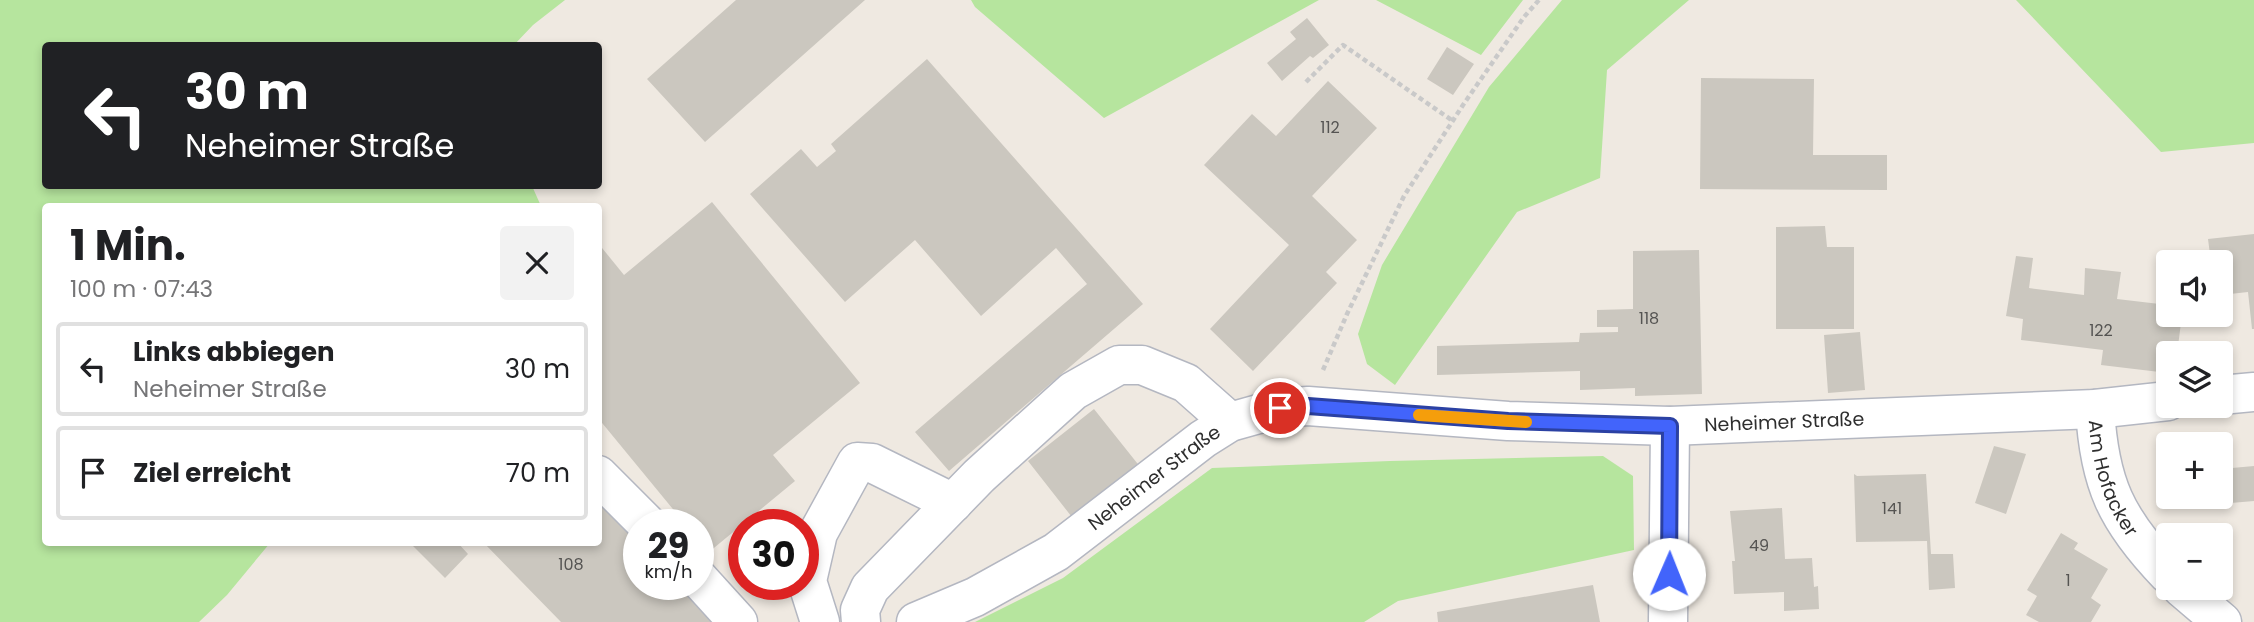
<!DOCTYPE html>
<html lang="de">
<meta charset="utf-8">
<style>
body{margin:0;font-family:Poppins,sans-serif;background:#f2f2f2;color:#202124;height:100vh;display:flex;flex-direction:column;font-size:26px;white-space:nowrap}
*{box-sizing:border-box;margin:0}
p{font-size:23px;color:#757577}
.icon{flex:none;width:38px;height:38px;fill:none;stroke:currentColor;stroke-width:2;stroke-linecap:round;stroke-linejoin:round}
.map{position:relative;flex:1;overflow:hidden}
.drawer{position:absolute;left:42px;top:203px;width:560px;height:343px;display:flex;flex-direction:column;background:#fff;border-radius:7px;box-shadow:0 4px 10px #0003}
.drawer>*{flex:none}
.banner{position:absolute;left:42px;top:42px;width:560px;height:147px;border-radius:7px;box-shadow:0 4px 10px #0003;background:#202124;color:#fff;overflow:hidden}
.buttons{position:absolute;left:2156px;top:250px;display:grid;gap:14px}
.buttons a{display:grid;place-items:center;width:77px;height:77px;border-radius:7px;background:#fff;box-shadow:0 4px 10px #0003;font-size:35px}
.speed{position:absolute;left:623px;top:509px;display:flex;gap:14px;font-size:35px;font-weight:700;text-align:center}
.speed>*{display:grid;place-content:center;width:91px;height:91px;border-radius:50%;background:#fff;box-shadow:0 4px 10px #0003;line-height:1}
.speed small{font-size:18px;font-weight:400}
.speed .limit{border:10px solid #d22;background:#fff;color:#111}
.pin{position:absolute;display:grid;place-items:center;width:60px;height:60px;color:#fff;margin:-30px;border:4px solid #fff;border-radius:50%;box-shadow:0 2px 7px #0007}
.me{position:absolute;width:77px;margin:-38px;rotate:1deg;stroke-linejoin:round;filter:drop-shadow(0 0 5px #0008)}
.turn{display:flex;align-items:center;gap:24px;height:147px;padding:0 28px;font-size:32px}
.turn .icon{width:91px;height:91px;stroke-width:2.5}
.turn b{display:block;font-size:49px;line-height:60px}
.round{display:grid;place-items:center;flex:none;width:74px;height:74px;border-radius:7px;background:#f2f2f2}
.summary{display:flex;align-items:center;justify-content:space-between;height:119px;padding:0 28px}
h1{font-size:42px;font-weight:700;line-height:52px}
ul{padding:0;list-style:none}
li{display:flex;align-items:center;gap:21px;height:94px;margin:0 14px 10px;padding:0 14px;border:4px solid #e0e0e0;border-radius:7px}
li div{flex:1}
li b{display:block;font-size:26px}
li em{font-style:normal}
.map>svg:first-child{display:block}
.green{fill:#b6e59e}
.building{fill:#cbc7bf}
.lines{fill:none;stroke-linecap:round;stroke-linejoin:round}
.minor-casing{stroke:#b4b7c1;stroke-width:41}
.path{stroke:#c9c9c9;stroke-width:4.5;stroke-dasharray:5 3.5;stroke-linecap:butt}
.minor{stroke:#fff;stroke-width:38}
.route-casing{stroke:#2b41a3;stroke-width:18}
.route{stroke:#4264fb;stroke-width:12}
.slow{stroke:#f59e0b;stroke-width:12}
.labels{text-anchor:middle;stroke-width:5;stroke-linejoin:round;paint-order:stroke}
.number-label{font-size:16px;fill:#555452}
.street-label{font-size:19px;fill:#2e2e2e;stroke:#fff}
</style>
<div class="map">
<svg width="2254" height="622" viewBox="0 0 2254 622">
<rect width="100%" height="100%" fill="#efe9e1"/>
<!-- green -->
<path class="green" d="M 0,0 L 565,0 L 533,25 L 514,45 L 46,46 L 46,186 L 532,186 L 541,206 L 46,206 L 46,542 L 270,543 L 227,595 L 199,622 L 0,622 Z
M 971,0 L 1319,0 L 1104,118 L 975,7 Z
M 1376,0 L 1523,0 L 1481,55 Z
M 1562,0 L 1689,0 L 1607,70 L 1600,178 L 1517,212 L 1395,385 L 1367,364 L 1358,334 L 1382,265 L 1489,87 Z
M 2016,0 L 2254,0 L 2254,143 L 2161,152 Z
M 1603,456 L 1633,476 L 1634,550 L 1398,601 L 1364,622 L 975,622 L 1063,578 L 1212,468 L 1390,461 Z"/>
<!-- building -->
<path class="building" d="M 736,0 L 865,0 L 705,142 L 647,79 Z
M 1307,18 L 1329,45 L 1313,58 L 1310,56 L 1282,81 L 1267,63 L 1296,39 L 1290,32 Z
M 1447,47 L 1474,64 L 1453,95 L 1427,79 Z
M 927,59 L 1143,304 L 949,471 L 915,432 L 1087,284 L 1056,248 L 981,316 L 915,240 L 845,302 L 750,194 L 801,149 L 817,167 L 836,151 L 831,144 Z
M 1701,78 L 1814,79 L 1813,155 L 1887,155 L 1887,190 L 1700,189 Z
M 1328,81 L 1377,128 L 1312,196 L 1357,240 L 1326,272 L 1337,283 L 1253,371 L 1210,329 L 1289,245 L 1204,165 L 1252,114 L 1276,136 Z
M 712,202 L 860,383 L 773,455 L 795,481 L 709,552 L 698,539 L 698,525 L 686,525 L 598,418 L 598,243 L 624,275 Z
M 1825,226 L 1827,247 L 1854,247 L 1854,329 L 1776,329 L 1776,227 Z
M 2254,234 L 2254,329 L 2252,329 L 2248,292 L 2221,295 L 2221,262 L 2211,262 L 2208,239 Z
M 1699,250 L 1702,394 L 1635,396 L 1635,388 L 1580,390 L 1580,371 L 1437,375 L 1437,346 L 1579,342 L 1580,333 L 1618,332 L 1618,327 L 1597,327 L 1597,310 L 1633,309 L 1633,251 Z
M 2016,256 L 2033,258 L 2029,288 L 2084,295 L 2085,268 L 2121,272 L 2117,299 L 2168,305 L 2168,315 L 2182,315 L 2177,354 L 2168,354 L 2168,373 L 2101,365 L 2103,350 L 2021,340 L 2023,319 L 2006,316 Z
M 1860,332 L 1865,390 L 1828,393 L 1824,335 Z
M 1094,409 L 1141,468 L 1075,521 L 1028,461 Z
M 2218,439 L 2219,444 L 2173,444 L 2172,441 Z
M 1994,446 L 2026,454 L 2006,514 L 1975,503 Z
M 2254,466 L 2254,501 L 2219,504 L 2221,469 Z
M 1854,474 L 1857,476 L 1926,474 L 1931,554 L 1953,554 L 1955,588 L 1929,590 L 1927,541 L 1856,542 Z
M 598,487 L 602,505 L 639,542 L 639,584 L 680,584 L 717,622 L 561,622 L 483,542 L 598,542 Z
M 1782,508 L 1785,559 L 1812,558 L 1814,587 L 1818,586 L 1819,609 L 1784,611 L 1784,592 L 1734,594 L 1732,561 L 1735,561 L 1730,511 Z
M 2061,533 L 2078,543 L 2074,549 L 2108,569 L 2091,598 L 2101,605 L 2091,622 L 2039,622 L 2026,615 L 2037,596 L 2027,590 Z
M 409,542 L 457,542 L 468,554 L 445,578 Z
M 1593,585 L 1600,622 L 1438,622 L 1437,612 Z"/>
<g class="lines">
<!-- minor casing -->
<g class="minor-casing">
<g id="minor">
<path d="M 2221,395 L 2254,392"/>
<path id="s1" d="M 2095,409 C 2099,483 2116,520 2168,574"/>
<path d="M 598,475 L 648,525"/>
<path d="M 698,578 L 738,622"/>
<path d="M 2182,588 L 2222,622"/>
<path d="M 820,622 L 807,581 L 818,533 L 857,462 L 872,463 L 953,503"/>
<path d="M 861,622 L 860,610 L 870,588 L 979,476 L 1073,391 L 1119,365 L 1142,365 L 1186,383 L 1230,422"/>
<path id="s2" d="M 916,622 L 975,597 L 1056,552 L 1203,439 L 1230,422 L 1280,408 L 1308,406 L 1508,421 L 1670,426 L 2095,409 L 2168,401"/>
<path d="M 1668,622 L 1670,426"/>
</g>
</g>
<!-- path -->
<path class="path" d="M 1306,82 L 1343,45 L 1453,121
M 1323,370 L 1347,314 L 1404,196 L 1463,105 L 1524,17 L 1539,0"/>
<!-- minor -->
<use href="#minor" class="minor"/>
</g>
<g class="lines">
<!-- route casing -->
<g class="route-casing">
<path id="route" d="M 1280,408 L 1308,406 L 1508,421 L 1670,426 L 1669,574"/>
</g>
<!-- route -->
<use href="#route" class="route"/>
<!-- slow -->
<path class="slow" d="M 1419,415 L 1526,422"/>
</g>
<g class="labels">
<!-- number labels -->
<g class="number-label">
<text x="1330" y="133">112</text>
<text x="1649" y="324">118</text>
<text x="2101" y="336">122</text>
<text x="1892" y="514">141</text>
<text x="1759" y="551">49</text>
<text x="571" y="570">108</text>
<text x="2068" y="586">1</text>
</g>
<!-- street labels -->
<g class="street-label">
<text dy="7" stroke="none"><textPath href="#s2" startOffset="931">Neheimer Straße</textPath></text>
<text dy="7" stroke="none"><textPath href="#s1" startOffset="72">Am Hofacker</textPath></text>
<text dy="7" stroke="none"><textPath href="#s2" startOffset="280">Neheimer Straße</textPath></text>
</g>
</g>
</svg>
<div class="buttons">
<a><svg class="icon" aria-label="sound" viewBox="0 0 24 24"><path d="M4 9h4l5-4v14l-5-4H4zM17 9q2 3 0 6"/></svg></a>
<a><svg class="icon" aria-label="layers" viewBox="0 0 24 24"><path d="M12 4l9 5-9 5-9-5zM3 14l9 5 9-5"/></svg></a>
<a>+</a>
<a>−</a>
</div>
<div class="speed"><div>29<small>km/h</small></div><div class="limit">30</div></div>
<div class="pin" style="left:1280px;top:408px;background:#d93025"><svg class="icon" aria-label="arrive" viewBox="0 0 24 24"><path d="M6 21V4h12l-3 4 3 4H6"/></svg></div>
<svg class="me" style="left:1669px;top:574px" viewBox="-20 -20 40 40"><circle r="19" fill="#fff"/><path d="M0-13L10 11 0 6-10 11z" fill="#4264fb"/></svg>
<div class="banner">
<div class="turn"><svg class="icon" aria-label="left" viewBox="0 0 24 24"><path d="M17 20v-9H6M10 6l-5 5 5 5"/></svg><div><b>30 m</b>Neheimer Straße</div></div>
</div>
<section class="drawer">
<div class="summary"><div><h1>1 Min.</h1><p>100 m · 07:43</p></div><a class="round"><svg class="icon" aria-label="close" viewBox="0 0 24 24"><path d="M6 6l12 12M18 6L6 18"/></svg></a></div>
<ul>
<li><svg class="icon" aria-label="left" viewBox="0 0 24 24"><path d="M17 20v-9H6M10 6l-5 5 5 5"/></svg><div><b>Links abbiegen</b><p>Neheimer Straße</p></div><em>30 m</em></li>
<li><svg class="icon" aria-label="arrive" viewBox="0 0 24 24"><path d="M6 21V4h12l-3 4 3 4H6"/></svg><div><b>Ziel erreicht</b></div><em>70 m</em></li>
</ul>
</section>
</div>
